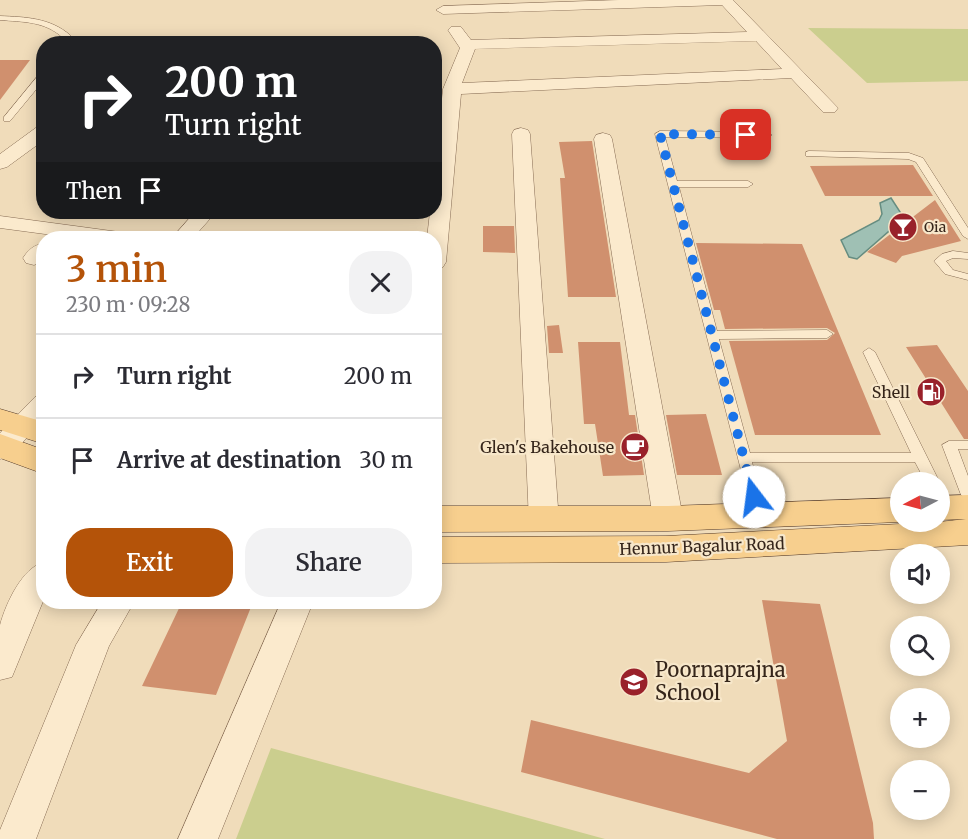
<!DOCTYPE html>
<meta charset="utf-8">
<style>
body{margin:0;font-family:Merriweather,serif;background:#f2f2f3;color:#2b2b33;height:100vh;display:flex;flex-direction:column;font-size:22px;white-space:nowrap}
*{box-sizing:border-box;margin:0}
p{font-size:20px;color:#7c7c81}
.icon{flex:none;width:33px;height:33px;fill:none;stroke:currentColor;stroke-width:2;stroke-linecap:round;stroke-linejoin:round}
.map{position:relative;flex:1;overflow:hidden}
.drawer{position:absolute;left:36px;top:231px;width:406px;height:378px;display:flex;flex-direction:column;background:#fff;border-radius:24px;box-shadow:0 3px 15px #0003}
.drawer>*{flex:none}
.guide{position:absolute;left:36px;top:36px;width:406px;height:183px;border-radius:24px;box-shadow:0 3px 15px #0003;background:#202124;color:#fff;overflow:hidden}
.needle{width:39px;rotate:264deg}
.buttons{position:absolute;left:890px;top:472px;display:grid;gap:12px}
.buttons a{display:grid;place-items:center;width:60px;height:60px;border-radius:50%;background:#fff;box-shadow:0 3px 15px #0003;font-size:30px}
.pin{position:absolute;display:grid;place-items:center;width:51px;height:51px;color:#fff;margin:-26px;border-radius:12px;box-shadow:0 3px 9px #0006}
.me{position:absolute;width:66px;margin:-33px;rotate:345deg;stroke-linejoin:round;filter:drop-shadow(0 0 4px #0008)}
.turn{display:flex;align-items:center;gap:21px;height:126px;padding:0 30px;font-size:27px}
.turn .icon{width:78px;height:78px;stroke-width:2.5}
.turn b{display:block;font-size:42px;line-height:51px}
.then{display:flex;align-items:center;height:57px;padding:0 30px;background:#0003;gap:12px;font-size:22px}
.round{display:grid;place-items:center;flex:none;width:63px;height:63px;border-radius:24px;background:#f2f2f3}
.head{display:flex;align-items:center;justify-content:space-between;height:102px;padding:0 30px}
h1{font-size:36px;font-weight:600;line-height:45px;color:#b45309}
.cta{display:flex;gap:12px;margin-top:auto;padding:12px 30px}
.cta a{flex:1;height:69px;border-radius:24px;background:#b45309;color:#fff;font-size:24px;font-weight:600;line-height:69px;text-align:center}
.cta a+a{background:#f2f2f3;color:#2b2b33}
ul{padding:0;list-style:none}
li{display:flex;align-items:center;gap:18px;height:84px;padding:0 30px;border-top:2px solid #e1e1e2}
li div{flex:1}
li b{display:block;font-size:22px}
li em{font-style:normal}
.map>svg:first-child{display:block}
.green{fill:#cbce8e}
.water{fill:#9fc0b4;stroke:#668d81;stroke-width:1.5}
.building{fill:#d0906e}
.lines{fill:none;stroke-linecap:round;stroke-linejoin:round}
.service-casing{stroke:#876c54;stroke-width:1}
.minor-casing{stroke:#876c54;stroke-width:1}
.primary-casing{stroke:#543a29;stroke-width:1}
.service{fill:#fbeacd;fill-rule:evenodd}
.minor{fill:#fbeacd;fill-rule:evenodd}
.primary{fill:#f7cf8e;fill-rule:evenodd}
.route{stroke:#1a73e8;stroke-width:10;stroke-dasharray:0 18}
.labels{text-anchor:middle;stroke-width:4.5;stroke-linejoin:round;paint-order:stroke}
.far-poi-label{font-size:14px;fill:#35251a;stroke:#f7e7ca;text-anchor:start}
.poi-label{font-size:16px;fill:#35251a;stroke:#f7e7ca;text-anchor:end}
.street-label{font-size:16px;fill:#35251a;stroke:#f7e7ca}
.near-poi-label{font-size:20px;fill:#35251a;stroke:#f7e7ca;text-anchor:start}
</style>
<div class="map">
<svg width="968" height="839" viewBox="0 0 968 839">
<rect width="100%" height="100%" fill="#f0dcba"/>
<!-- green -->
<path class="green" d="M 808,28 L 968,29 L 968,81 L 867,83 Z
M 271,748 L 605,839 L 236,839 Z"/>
<!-- water -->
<path class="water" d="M 891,198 L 904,218 L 857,259 L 849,257 L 841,240 L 879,220 L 882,214 L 880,203 Z"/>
<!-- building -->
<path class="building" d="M 0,60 L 30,60 L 0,100 Z
M 592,141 L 616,297 L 568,297 L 560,178 L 565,178 L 559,142 Z
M 913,165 L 933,196 L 825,196 L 810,166 Z
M 935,200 L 961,241 L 902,256 L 896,263 L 867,252 Z
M 483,226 L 514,226 L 515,253 L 483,252 Z
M 696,243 L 802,244 L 881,435 L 755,435 L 729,341 L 827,340 L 835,333 L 827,328 L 725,329 L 720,310 L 714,310 Z
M 559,325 L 563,353 L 549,353 L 547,326 Z
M 578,342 L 620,342 L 629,415 L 635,415 L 644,475 L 603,476 L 595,424 L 584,424 Z
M 937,345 L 968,391 L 968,439 L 964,439 L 906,347 Z
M 706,414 L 722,475 L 677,475 L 666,415 Z
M 762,600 L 820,604 L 873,823 L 874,839 L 777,839 L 521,772 L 531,720 L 749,773 L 787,741 Z
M 182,602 L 253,602 L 216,695 L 142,686 Z"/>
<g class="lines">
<!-- service casing -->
<g class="service-casing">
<path id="service" d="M 0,16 C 26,17 50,18 70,35 L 71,44 L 63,44 L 63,38 C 45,21 23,22 0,20 Z
M 41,72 L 44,72 L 44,80 L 10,121 L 4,121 L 4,117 Z
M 660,131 L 767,132 L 772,135 L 767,138 L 665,137 L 677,181 L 748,181 L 753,184 L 748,187 L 679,187 L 717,331 L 827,330 L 833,334 L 827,338 L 719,339 L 750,453 L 911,453 L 863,352 L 869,348 L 875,352 L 940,483 L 939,485 L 939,483 L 926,483 L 915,462 L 752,462 L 766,517 L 764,521 L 754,521 L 655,134 Z
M 809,151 L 909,153 L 923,158 L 968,228 L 968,239 L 963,236 L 916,162 L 908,159 L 806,156 L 806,152 Z
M 953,251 L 968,253 L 968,259 L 953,258 L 946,261 L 953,270 L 968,274 L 968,280 L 945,274 L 934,261 L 942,254 Z
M 949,441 L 968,441 L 968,449 L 958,449 L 968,476 L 968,500 L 961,495 L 942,445 Z"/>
</g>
<!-- minor casing -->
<g class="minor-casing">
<path id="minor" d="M 619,0 L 733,0 L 838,108 L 835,112 L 823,112 L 791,78 L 461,94 L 446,262 L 443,267 L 435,269 L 435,238 L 427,238 L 430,212 L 435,212 L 435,166 L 443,89 L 460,48 L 448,30 L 451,27 L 461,27 L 471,40 L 747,32 L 722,5 L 443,14 L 436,10 L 443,6 ZM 756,41 L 782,69 L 462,83 L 475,49 Z
M 44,126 L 44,140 L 7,167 L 0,169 L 0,154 L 37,127 Z
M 521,128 L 528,130 L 530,134 L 559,521 L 555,528 L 544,531 L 533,528 L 529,521 L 512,134 L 514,130 Z
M 603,133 L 610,135 L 612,139 L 683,518 L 679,525 L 668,528 L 657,525 L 653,518 L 594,139 L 596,135 Z
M 195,212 L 216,212 L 193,238 L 172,238 Z
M 0,216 L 119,232 L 127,233 L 130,238 L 75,238 L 0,228 Z
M 44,243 L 44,261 L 34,265 L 26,263 L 23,258 C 28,250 34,245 44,243 Z
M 44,395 L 44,419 L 10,456 L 0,459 L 0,433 L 35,397 Z
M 44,562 L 44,599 L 12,677 L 0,680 C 0,663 0,641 0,625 C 6,603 22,568 44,562 Z
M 102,602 L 134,602 L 109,646 L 36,839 L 0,839 L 0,830 L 76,645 Z
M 281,602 L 313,602 L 218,839 L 178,839 Z"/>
</g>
<!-- primary casing -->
<g class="primary-casing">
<path id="primary" d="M 0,409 L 44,422 L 44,444 L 0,430 Z
M 0,434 L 44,450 L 44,474 L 0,458 Z
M 968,495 L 968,545 L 666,562 L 435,563 L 435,537 L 666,536 L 939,522 L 966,519 L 939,520 L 939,496 Z
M 900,498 L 900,522 L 668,531 L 435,532 L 435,506 L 668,506 Z"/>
</g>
<!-- service -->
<use href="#service" class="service"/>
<!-- minor -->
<use href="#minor" class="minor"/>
<!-- primary -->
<use href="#primary" class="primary"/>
</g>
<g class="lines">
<!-- route -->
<path class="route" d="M 746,135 L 660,134 L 754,497"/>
</g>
<!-- icons -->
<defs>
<g id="bar-disc" transform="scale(1.5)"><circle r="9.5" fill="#99212a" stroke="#f7e7ca"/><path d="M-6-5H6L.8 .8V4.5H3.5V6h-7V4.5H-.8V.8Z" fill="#fff"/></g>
<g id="fuel-disc" transform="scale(1.5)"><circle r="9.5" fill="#99212a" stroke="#f7e7ca"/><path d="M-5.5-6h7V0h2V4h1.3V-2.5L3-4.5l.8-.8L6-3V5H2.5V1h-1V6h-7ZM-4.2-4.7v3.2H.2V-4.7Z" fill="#fff"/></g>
<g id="cafe-disc" transform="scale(1.5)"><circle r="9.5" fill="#99212a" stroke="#f7e7ca"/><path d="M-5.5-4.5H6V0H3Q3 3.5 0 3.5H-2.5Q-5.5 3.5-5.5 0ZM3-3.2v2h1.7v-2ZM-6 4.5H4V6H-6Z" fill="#fff"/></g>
<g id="school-disc" transform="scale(1.5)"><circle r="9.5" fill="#99212a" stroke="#f7e7ca"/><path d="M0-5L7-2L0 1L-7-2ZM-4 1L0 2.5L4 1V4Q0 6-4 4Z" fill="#fff"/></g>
</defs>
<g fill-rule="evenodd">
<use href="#bar-disc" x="903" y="227"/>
<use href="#fuel-disc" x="931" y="392"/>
<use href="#cafe-disc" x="635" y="447"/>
<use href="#school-disc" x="634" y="682"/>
</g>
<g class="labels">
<!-- far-poi labels -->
<g class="far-poi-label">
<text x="924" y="232">Oia</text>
</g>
<!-- poi labels -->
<g class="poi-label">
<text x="910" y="398">Shell</text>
<text x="614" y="453">Glen's Bakehouse</text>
</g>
<!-- street labels -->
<g class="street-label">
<text transform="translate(702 546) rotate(-2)" y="6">Hennur Bagalur Road</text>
</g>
<!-- near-poi labels -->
<g class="near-poi-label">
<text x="655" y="677">Poornaprajna<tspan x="655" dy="23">School</tspan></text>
</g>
</g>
</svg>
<div class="buttons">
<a><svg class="needle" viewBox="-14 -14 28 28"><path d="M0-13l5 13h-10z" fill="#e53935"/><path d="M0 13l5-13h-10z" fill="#7c7c81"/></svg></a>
<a><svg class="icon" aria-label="sound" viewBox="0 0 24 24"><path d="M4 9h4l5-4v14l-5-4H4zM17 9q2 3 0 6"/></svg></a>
<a><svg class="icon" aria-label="search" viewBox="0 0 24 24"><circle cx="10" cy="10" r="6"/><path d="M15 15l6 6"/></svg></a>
<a>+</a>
<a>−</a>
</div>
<div class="pin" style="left:746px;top:135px;background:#d93025"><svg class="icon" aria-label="arrive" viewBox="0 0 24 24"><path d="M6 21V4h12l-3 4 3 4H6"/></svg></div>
<svg class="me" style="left:754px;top:497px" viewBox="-20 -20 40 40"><circle r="19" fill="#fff"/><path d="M0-13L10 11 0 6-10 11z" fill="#1a73e8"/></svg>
<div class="guide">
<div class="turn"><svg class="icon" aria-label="right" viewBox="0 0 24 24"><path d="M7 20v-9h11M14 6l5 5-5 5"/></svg><div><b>200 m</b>Turn right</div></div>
<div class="then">Then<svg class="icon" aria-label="arrive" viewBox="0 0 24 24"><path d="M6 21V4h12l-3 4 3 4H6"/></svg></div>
</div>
<section class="drawer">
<div class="head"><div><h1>3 min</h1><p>230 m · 09:28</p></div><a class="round"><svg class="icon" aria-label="close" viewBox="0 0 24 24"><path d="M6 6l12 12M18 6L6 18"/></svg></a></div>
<ul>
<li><svg class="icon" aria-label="right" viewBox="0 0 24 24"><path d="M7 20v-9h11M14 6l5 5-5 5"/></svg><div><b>Turn right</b></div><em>200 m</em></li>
<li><svg class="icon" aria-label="arrive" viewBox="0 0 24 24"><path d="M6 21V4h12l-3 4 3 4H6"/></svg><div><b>Arrive at destination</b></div><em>30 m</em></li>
</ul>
<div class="cta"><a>Exit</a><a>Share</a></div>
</section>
</div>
